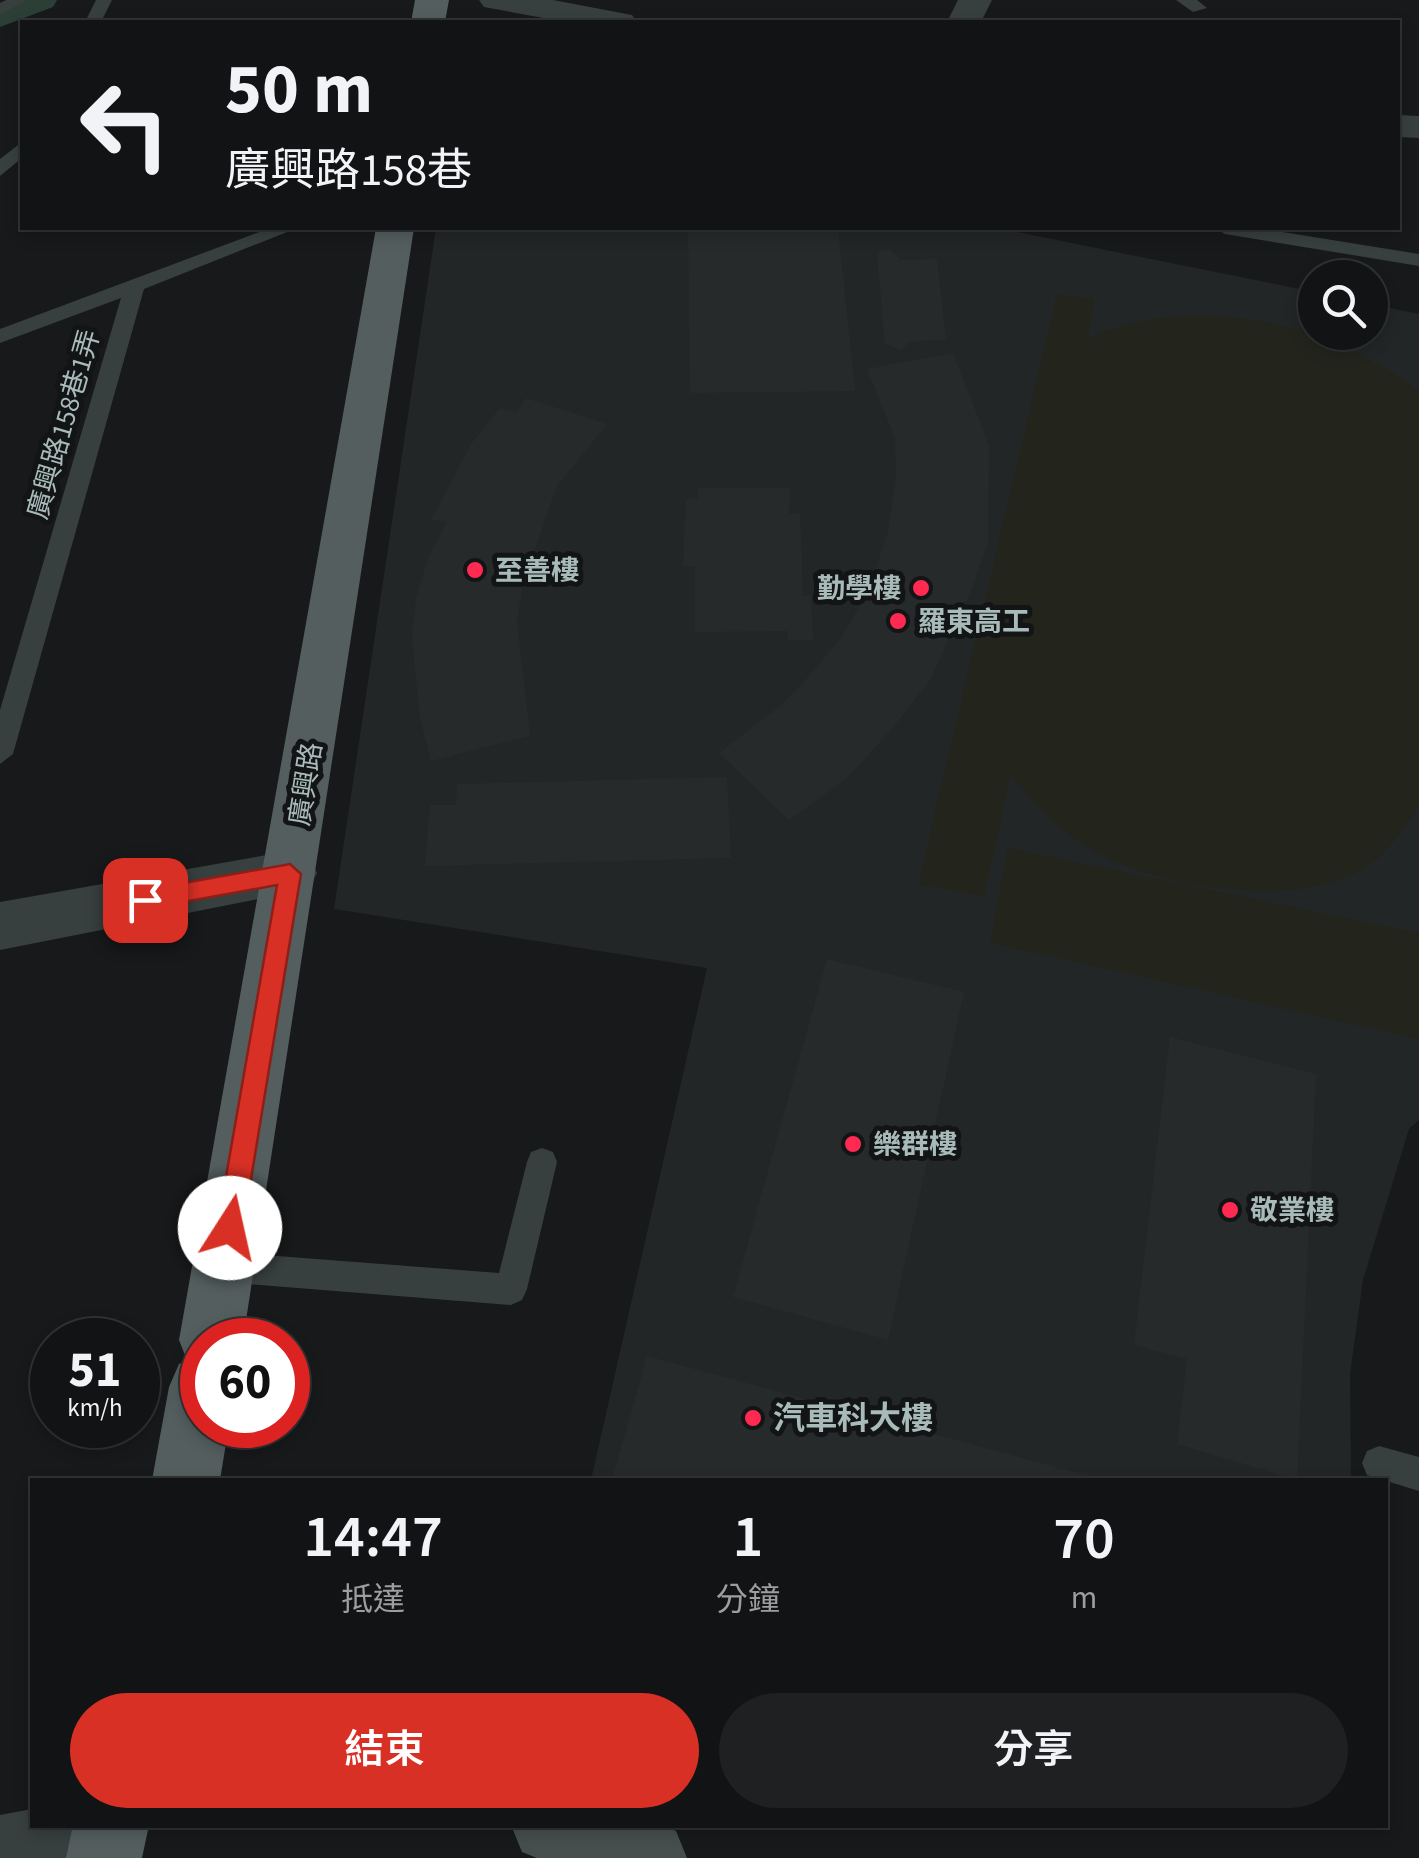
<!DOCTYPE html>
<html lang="zh-TW">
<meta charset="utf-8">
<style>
body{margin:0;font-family:"Source Sans 3","Noto Sans TC",sans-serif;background:#1e2022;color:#f1f3f6;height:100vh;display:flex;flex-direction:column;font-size:38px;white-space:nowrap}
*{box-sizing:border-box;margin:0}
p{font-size:32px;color:#9c9ea0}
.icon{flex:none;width:55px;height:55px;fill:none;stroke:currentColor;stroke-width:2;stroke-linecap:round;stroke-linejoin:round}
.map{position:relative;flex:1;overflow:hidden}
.drawer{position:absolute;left:30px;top:1478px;width:1358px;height:350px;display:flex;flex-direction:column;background:#111314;border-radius:0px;box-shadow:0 5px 15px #0003,0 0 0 2px #303234}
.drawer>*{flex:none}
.top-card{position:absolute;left:20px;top:20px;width:1380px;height:210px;border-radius:0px;box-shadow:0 5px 15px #0003,0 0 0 2px #303234;background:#111314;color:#f1f3f6;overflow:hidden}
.buttons{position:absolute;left:1298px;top:260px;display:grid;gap:20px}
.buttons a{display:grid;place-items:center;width:90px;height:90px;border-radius:50%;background:#111314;box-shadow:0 5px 15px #0003,0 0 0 2px #303234;font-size:50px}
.speed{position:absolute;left:30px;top:1318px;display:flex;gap:20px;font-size:50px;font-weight:700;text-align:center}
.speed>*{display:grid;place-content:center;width:130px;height:130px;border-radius:50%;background:#111314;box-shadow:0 5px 15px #0003,0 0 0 2px #303234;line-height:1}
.speed small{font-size:25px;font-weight:400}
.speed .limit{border:15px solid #d22;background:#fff;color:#111}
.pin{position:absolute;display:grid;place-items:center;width:85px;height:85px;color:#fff;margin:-42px;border-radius:20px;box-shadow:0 5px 15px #0006}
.me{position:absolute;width:110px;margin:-55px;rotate:10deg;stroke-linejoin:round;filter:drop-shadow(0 0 8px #0008)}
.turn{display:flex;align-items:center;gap:35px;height:210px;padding:0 40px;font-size:45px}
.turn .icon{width:130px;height:130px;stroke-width:2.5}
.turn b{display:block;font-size:70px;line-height:85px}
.eta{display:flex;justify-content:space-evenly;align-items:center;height:170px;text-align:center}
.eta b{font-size:60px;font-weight:600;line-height:70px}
.cta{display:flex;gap:20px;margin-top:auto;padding:20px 40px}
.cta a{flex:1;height:115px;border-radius:60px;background:#d93025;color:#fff;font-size:40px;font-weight:600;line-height:115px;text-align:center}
.cta a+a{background:#1e2022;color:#f1f3f6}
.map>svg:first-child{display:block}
.built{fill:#232627}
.green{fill:#23251d}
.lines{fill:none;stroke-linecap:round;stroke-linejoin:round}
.canal{fill:#2c3f37;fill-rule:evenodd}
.building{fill:#272a2b}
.lane{fill:#383f3f;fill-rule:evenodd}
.street{fill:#383f3f;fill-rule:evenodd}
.secondary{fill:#464f4e;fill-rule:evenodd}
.primary{fill:#545e5e;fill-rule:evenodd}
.route{fill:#d93025;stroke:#8d1f18;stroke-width:2.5}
.poi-dot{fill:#ff2a51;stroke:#121415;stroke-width:4}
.labels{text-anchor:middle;stroke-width:10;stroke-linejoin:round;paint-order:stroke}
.street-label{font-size:28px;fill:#a8bbb8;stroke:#121415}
.poi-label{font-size:28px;font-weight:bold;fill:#a8bbb8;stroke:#121415;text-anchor:start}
.near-poi-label{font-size:32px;font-weight:bold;fill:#a8bbb8;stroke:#121415;text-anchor:start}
</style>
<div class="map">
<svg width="1419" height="1858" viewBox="0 0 1419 1858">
<rect width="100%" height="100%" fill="#17191a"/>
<!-- built -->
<path class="built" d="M 436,228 L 997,228 L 1315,292 L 1315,332 L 1370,332 L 1370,304 L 1419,314 L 1419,1120 L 1409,1129 L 1363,1280 L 1350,1374 L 1351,1480 L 591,1480 L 707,968 L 334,909 Z"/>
<!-- green -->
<path class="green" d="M 1057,294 L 1094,299 L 1088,338 C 1191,291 1332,322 1419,391 L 1419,806 C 1403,831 1384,859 1356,873 C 1285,909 1148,887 1082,844 C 1054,826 1032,800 1011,775 L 984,896 L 918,884 Z
M 1008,848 L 1419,933 L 1419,1039 L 990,943 Z"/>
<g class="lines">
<!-- canal -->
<path class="canal" d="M 16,0 L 57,0 L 53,7 L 0,27 L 0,7 Z"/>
</g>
<!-- building -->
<path class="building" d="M 688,228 L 838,228 L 855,391 L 690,393 Z
M 881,250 L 891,250 L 900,260 L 937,259 L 946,340 L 911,341 L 901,350 L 885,344 L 877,255 Z
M 953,353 L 989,445 L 988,541 L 971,591 L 930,680 L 891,730 L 846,779 L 789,820 L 719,753 L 780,706 L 813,672 L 845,632 L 871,584 L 888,531 L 896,479 L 895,438 L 867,369 Z
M 526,398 L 607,424 L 557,486 L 523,583 L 517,621 L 530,736 L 431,761 L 420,719 L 412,639 L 416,598 L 428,558 L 447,521 L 431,520 L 471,444 L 500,408 L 517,412 Z
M 698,488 L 790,488 L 789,514 L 800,513 L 803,596 L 811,595 L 813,640 L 788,640 L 788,631 L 695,632 L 695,566 L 683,567 L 686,499 L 698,498 Z
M 727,777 L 731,858 L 425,866 L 430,805 L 456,805 L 457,784 Z
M 827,959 L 964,992 L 888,1340 L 733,1297 Z
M 1170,1037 L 1316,1074 L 1297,1480 L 1177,1444 L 1187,1359 L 1134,1345 Z
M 647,1356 L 1100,1479 L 1100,1480 L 612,1480 Z"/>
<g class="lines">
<!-- lane -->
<path class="lane" d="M 6,0 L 27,0 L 0,15 L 0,3 Z
M 96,0 L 112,0 L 101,22 L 85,22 Z
M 1176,0 L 1197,0 L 1207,8 L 1193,12 Z
M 22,142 L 22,158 L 0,176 L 0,159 Z
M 270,228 L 297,228 L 144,289 L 13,754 L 0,764 L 0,710 L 121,298 L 0,343 L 0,329 Z
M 1215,228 L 1258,228 L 1419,254 L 1419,266 L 1225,234 Z
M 542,1148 L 553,1152 L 557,1162 L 527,1289 L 522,1300 L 511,1305 L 223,1282 L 212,1278 L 207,1267 L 212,1256 L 223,1252 L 499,1273 L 527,1162 L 531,1152 Z
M 1379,1446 L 1419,1457 L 1419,1491 L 1367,1475 L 1362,1463 L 1367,1451 Z"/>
<!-- street -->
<path class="street" d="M 479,0 L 553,0 L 632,15 L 637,22 L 565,22 L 484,7 Z
M 958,0 L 992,0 L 981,22 L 947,22 Z
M 1398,115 L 1419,116 L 1419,138 L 1398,137 Z
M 290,851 L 309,857 L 317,873 L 309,889 L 0,950 L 0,902 Z
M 32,1809 L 32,1825 L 144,1825 L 147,1832 L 136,1858 L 0,1858 L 0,1815 Z"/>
<!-- secondary -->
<path class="secondary" d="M 511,1825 L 661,1825 L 676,1831 L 687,1858 L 537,1858 L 522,1852 Z"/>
<!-- primary -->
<path class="primary" d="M 415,0 L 449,0 L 445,22 L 411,22 Z
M 376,228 L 414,228 L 243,1340 L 202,1340 L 202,1425 L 229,1425 L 220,1480 L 152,1480 L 169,1387 L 179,1364 L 187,1360 L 179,1340 Z
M 73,1825 L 149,1825 L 142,1858 L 66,1858 Z"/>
</g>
<!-- route -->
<path class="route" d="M 290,864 L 301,874 L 243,1228 L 239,1237 L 230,1240 L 221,1237 L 217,1228 L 277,885 L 145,909 L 134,900 L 145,890 Z"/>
<!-- markers -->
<g class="poi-dot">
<circle cx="475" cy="570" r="10"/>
<circle cx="921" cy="588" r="10"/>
<circle cx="898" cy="621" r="10"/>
<circle cx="853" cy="1144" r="10"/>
<circle cx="1230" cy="1210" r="10"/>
<circle cx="753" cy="1418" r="10"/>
</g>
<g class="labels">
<!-- street labels -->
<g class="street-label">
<text transform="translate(63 424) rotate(-74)" y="10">廣興路158巷1弄</text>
<text transform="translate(305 784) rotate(-81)" y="10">廣興路</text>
</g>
<!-- poi labels -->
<g class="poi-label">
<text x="495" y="580">至善樓</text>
<text x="901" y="598" text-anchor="end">勤學樓</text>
<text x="918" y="631">羅東高工</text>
<text x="873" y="1154">樂群樓</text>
<text x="1250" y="1220">敬業樓</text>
</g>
<!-- near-poi labels -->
<g class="near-poi-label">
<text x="773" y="1429">汽車科大樓</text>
</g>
</g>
</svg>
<div class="buttons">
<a><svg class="icon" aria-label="search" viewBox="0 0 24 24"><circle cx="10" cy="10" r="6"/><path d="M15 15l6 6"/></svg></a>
</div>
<div class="speed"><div>51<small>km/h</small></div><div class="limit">60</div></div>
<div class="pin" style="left:145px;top:900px;background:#d93025"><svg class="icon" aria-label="arrive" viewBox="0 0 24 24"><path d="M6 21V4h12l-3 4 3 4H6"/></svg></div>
<svg class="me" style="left:230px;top:1228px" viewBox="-20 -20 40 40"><circle r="19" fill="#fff"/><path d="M0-13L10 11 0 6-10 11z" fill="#d93025"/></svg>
<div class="top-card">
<div class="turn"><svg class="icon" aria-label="left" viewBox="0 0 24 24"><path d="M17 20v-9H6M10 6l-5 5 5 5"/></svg><div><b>50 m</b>廣興路158巷</div></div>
</div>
<section class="drawer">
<div class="eta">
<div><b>14:47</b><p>抵達</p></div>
<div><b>1</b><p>分鐘</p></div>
<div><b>70</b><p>m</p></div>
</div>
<div class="cta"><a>結束</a><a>分享</a></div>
</section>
</div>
